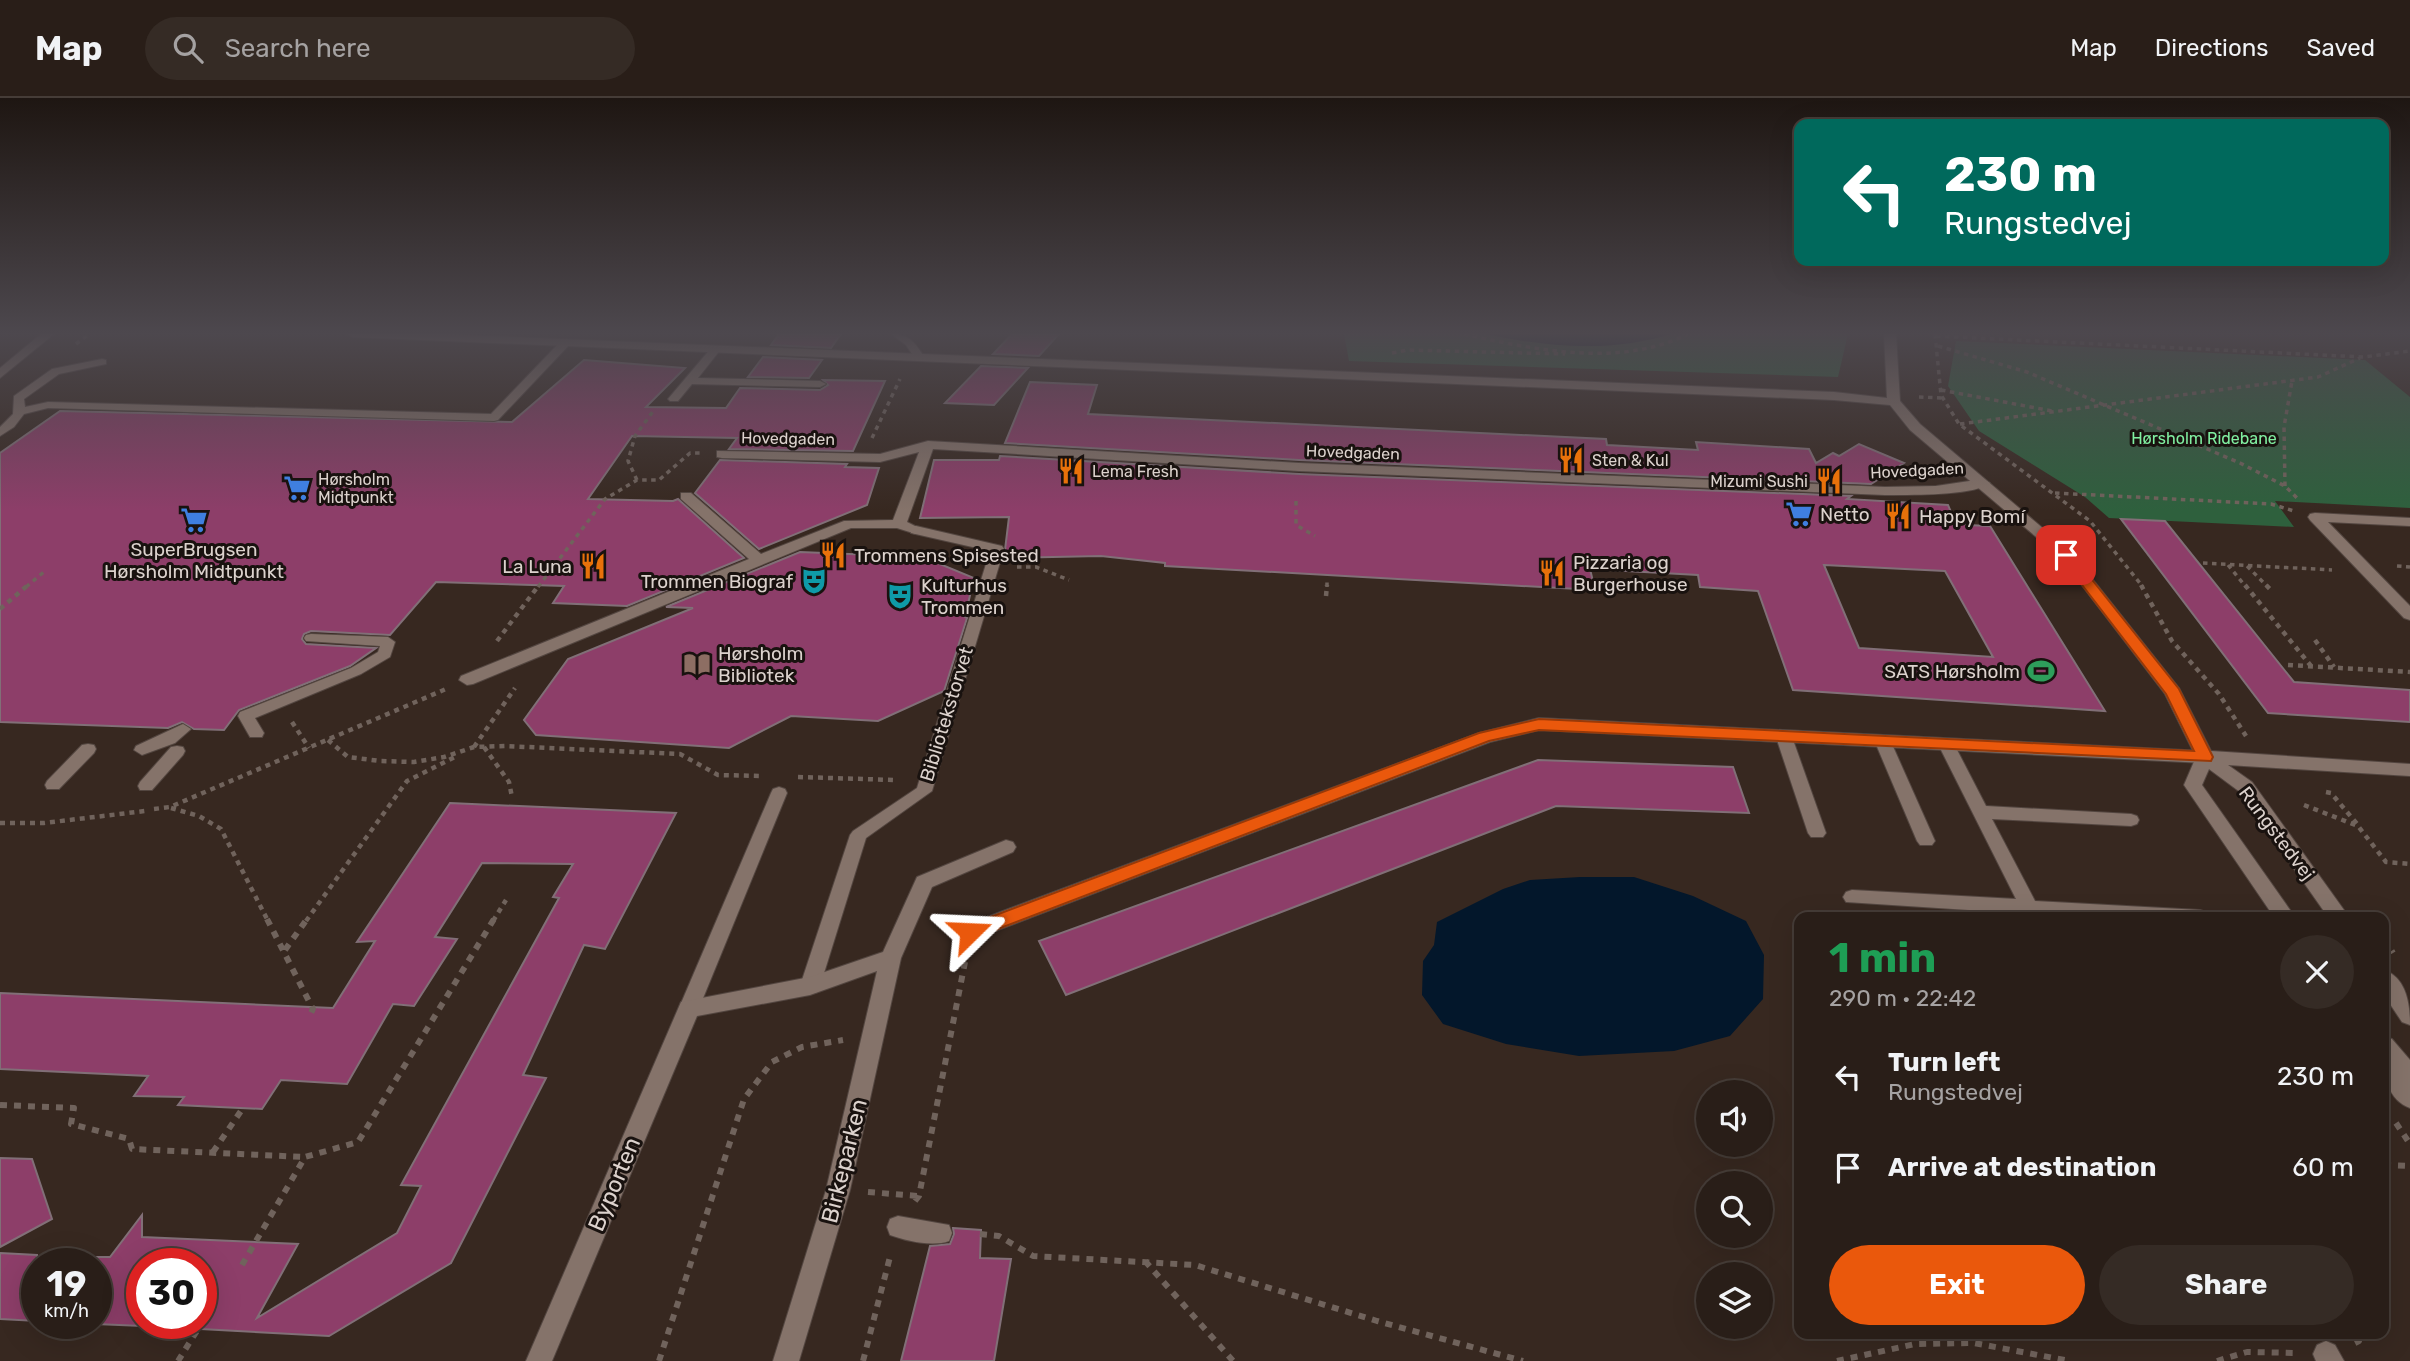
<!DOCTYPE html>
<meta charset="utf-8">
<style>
body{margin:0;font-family:Rubik,sans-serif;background:#352b25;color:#f1f3f6;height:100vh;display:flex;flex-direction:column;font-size:26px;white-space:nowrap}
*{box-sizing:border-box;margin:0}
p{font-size:23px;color:#a5a2a2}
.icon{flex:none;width:38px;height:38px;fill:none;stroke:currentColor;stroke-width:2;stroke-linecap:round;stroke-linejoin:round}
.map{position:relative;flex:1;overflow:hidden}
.side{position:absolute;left:1794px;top:814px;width:595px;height:427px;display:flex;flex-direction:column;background:#291e18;border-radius:14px;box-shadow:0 7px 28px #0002,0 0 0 2px #453c37}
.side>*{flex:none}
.top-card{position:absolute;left:1794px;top:21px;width:595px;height:147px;border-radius:14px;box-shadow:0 7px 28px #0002,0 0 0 2px #453c37;background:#00695c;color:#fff;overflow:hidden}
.fabs{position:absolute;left:1696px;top:982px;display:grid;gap:14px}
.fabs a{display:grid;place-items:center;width:77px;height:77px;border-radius:50%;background:#291e18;box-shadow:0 7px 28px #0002,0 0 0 2px #453c37;font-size:35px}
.speed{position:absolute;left:21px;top:1150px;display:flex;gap:14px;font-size:35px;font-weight:700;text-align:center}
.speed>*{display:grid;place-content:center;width:91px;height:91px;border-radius:50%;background:#291e18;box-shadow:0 7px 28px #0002,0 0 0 2px #453c37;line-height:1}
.speed small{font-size:18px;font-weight:400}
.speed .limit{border:10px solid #d22;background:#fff;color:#111}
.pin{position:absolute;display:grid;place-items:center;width:60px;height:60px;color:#fff;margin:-30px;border-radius:14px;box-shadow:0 4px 10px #0006}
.me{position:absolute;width:77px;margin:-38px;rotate:69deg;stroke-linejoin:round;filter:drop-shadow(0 0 5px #0008)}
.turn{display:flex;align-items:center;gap:24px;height:147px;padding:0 35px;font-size:32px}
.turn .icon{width:91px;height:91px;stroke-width:2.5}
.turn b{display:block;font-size:49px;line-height:60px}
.round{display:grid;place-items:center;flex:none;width:74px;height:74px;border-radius:37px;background:#352b25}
.headline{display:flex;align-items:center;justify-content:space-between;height:119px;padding:0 35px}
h1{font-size:42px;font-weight:700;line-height:52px;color:#1e9e55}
.action{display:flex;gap:14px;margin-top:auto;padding:14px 35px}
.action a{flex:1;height:80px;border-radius:42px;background:#ea580c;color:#fff;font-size:28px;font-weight:700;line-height:80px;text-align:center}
.action a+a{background:#352b25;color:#f1f3f6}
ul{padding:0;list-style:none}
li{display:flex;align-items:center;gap:21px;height:91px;padding:0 35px}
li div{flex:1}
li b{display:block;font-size:26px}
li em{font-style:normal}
header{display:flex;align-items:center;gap:42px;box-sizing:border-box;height:98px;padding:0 35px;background:#291e18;border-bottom:2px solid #453c37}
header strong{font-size:33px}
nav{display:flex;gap:38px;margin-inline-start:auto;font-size:24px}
.search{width:490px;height:63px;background:#352b25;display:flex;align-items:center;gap:18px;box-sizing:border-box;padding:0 24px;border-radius:38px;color:#a5a2a2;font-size:26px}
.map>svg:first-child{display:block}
.green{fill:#2e603d}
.water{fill:#03172b}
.building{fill:#8d3e69;stroke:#816f77;stroke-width:2;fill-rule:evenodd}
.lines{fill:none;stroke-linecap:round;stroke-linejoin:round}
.lane-casing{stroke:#534640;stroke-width:2}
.street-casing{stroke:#534640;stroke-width:2}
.secondary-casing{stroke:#534640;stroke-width:2}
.path-far2{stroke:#70635c;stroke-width:3.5;stroke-dasharray:4.5 4.5;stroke-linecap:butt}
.path-far1{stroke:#70635c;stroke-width:4.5;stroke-dasharray:5 5;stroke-linecap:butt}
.path{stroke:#70635c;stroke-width:6;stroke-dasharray:7 7;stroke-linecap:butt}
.lane{fill:#85736a;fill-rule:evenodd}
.street{fill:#85736a;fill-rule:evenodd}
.secondary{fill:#85736a;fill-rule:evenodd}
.route{fill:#ea580c;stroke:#983908;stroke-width:2}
.labels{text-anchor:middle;stroke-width:6;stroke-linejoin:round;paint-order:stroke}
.far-street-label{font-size:16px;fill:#dcd2cd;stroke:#19120f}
.far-park-label{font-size:16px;fill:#81efa1;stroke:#19120f}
.far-poi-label{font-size:16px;fill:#dcd2cd;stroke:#19120f;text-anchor:start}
.poi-label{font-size:19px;fill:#dcd2cd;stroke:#19120f;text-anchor:start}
.street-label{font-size:19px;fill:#dcd2cd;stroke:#19120f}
.near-street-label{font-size:23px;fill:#dcd2cd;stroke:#19120f}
</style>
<header>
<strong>Map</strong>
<div class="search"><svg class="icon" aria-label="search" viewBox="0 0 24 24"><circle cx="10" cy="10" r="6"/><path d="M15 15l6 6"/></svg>Search here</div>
<nav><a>Map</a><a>Directions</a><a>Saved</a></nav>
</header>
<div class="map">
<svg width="2410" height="1263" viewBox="0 0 2410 1263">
<rect width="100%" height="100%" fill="#372820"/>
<!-- green -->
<path class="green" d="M 1344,236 L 1848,236 L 1838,279 L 1349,263 Z
M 1956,243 L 2365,262 L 2410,299 L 2410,410 L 2275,403 L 2294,429 L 2109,420 L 2085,399 L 1979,333 L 1948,288 Z"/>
<!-- water -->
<path class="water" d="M 1485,236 L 1671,236 C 1611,255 1546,249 1485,236 Z
M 1580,779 L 1634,779 L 1693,798 L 1746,823 L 1764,857 L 1763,901 L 1730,938 L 1674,953 L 1579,958 L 1506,946 L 1443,926 L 1422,897 L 1423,863 L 1434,847 L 1437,824 L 1503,791 L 1530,782 Z"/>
<!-- building -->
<path class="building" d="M 779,236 L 841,236 L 831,250 L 771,247 Z
M 1012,236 L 1059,236 L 1039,258 L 993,256 Z
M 763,259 L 822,262 L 809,280 L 748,279 Z
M 584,262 L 685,270 L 646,309 L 726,310 L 740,290 L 820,292 L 828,287 L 823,282 L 885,283 L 853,353 L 729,351 L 737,340 L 632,338 L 588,401 L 673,403 L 678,401 L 744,460 L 627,508 L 553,505 L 564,488 L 436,484 L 390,537 L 311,533 L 304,536 L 302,541 L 306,546 L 376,550 L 350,568 L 239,612 L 224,632 L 194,631 L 182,624 L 168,630 L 0,624 L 0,355 L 60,313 L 512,324 Z
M 981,268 L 1028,270 L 994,307 L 945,305 Z
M 1030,284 L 1097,287 L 1088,316 L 1606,341 L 1607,347 L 1698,352 L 1696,344 L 1809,351 L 1816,365 L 1833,355 L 1839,358 L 1859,346 L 1904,365 L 1871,386 L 1299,362 L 1005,345 Z
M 1000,358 L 1299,376 L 1851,398 L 1847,401 L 1948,407 L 1951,414 L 1958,414 L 1966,427 L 1990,428 L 2105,613 L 1793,592 L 1758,493 L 1700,489 L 1698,477 L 1590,471 L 1595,492 L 1165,468 L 1165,465 L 1101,458 L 1004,460 L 1009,419 L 920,420 L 934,362 L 999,362 ZM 1824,467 L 1945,473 L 1993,559 L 1859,550 Z
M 720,362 L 847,366 L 845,369 L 879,370 L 867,407 L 759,451 L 695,395 Z
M 2121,421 L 2165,423 L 2294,584 L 2410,592 L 2410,624 L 2268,615 Z
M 800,454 L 923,459 L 974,480 L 965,519 L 967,520 L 944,593 L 878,623 L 791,618 L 729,650 L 536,637 L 524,622 L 568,561 L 693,510 L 666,509 Z
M 1538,662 L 1733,669 L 1749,715 L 1556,708 L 1066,897 L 1039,843 Z
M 450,705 L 676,715 L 605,851 L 584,847 L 523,977 L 546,980 L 451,1165 L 329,1238 L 201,1231 L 201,1166 L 142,1166 L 142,1228 L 96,1226 L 96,1159 L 110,1159 L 142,1117 L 142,1139 L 298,1146 L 257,1220 L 397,1135 L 421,1088 L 401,1087 L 559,800 L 553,799 L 573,766 L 482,765 L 435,839 L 457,841 L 414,908 L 393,906 L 347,986 L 281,982 L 262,1011 L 178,1007 L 184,999 L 134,998 L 148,978 L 0,971 L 0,895 L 333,910 L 375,843 L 357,844 Z
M 0,1060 L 32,1061 L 52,1121 L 0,1149 Z
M 953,1130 L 981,1132 L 980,1160 L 1011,1161 L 994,1263 L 901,1263 L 930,1148 L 950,1146 L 954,1136 Z
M 0,1155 L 37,1157 L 37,1223 L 0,1221 Z"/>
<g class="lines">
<!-- lane casing -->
<g class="lane-casing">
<path id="lane" d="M 891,236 C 910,236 915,245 925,260 L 924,262 L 916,262 L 906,247 Z
M 566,241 L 571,244 L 570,246 L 498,322 L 494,323 L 48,310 L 24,316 L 14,329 L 0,338 L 0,329 L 13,316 L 14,298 L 52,271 L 102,261 L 106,262 L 106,266 L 59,276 L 24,301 L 25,309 L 48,304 L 491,316 L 562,242 Z
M 716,248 L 721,251 L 698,280 L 820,283 L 826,286 L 820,289 L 692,286 L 678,303 L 670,303 L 668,301 L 712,249 Z
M 916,428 L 1002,448 L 1004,451 L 932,693 L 866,740 L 820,888 L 817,894 L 810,896 L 803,894 L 800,888 L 850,737 L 853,733 L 917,690 L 990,453 L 911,435 L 911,429 Z
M 311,536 L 388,539 L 395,544 L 390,559 L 361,576 L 255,620 L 264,635 L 262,639 L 250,639 L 238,618 L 240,614 L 351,570 L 378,554 L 380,548 L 306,543 L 304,540 L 306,537 Z
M 183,626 L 191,631 L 175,645 L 142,657 L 134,652 L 136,648 Z
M 1784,634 L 1792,639 L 1826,735 L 1823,739 L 1811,739 L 1808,735 L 1776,639 Z
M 1883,639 L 1891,644 L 1935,743 L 1932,747 L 1920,747 L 1917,743 L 1875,644 Z
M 1946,641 L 1954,646 L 1986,708 L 2131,716 L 2137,718 L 2139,722 L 2137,726 L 2131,728 L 1992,721 L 2035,803 L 2200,812 L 2206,814 L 2209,819 L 2078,819 L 1846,804 L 1843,799 L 1846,794 L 1852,792 L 2016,801 L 1938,646 Z
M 88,646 L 94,647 L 96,651 L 94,655 L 59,691 L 47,691 L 45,687 L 47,683 L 82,647 Z
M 177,648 L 183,649 L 185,653 L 183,657 L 152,692 L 140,692 L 138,688 L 140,684 L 171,649 Z
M 779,689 L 785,691 L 787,695 L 699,910 L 696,916 L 689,918 L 682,916 L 679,910 L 771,695 L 773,691 Z
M 898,1118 L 949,1127 L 952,1135 L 949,1143 C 933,1149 906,1143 890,1137 L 887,1129 L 890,1121 Z"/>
</g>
<!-- street casing -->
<g class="street-casing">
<path id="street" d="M 928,343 L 1299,365 L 1885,389 L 1936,388 L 1983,381 L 1990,385 C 1975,398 1907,397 1885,397 L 1299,373 L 933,351 L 907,424 L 923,432 L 921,435 L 916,436 L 897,430 L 851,430 L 473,586 L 467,587 L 459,582 L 461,578 L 749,461 L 681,401 L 681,395 L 691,395 L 761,456 L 844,423 L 893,422 L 919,354 L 880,364 L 722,360 L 717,359 L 717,353 L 880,356 Z
M 2315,415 L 2410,420 L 2410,428 L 2328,424 L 2410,508 L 2410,522 L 2404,520 L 2310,422 L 2308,419 L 2310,416 Z
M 1539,620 L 2205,653 L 2214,659 L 2205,665 L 1539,632 L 1490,644 L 977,840 L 970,842 L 963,840 L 960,834 L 963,828 L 1479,635 Z
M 1006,742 L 1013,744 L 1016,749 L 1013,754 L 932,789 L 901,860 L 850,1092 L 799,1263 L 773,1263 L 826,1092 L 877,873 L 810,897 L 697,918 L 552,1263 L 526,1263 L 681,904 L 810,879 L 883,854 L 917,779 Z
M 2326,1243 L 2335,1247 L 2344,1263 L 2316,1263 L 2313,1256 L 2317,1247 Z"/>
</g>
<!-- secondary casing -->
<g class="secondary-casing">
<path id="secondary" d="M 41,236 L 54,236 L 0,280 L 0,270 Z
M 347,236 L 441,236 L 1834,294 L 1887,300 L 1884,236 L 1896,236 L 1900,303 L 1920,326 L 2071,454 L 2179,590 L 2211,653 L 2410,666 L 2410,678 L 2228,667 L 2252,684 L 2349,819 L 2328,819 L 2240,694 L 2209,671 L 2202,687 L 2295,819 L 2274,819 L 2184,687 L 2196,659 L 2165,596 L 2061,460 L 1910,332 L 1890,307 L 1834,302 L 353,239 Z
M 2384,872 C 2407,880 2410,907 2410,927 L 2402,924 L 2384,897 Z
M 2384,939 L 2392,941 L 2410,962 L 2410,1010 C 2382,1000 2382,963 2384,939 Z"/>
</g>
<!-- path-far2 -->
<path class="path-far2" d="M 1464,236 C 1535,252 1620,270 1688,236
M 1935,236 L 1941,297 L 1959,326 L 2090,423 L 2143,489
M 1936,238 L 2363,259 L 2410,253
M 76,246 L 89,236
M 1938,248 L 2027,274 L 2240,365 L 2285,388 L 2300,403
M 1392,255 L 1408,252 L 1565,256
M 1941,292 L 2052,313
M 1919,299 L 1943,300
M 1960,326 L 2318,279 L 2360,260
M 872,340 L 900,281
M 637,382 L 628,363 L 635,338 L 654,312
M 2285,388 L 2284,329 L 2292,283
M 2055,395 L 2271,406 L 2294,413
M 1296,403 L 1296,427 L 1315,438
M 2203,465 L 2332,472
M 2228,467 L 2246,489
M 2247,468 L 2268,489
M 2397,468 L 2410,469
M 1017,469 L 1036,469 L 1069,482
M 26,489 L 45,473
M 538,489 L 605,401 L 637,382 L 659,382 L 690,355 L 700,355
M 1327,489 L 1327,481"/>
<!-- path-far1 -->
<path class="path-far1" d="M 2141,487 L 2172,543 L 2219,596 L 2246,638
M 2245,487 L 2311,568
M 2266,487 L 2271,492
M 1326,498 L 1327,487
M 0,511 L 28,487
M 2315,542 L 2334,569
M 497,543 L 539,487
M 2288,567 L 2410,574
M 292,624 L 309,650
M 328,642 L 348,659 L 380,663 L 414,664 L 444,659 L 474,649 L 505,648 L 680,656 L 718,677 L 762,678
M 474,649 L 515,590
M 484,649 L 509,684 L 512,699
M 798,679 L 895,682
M 2326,694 L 2331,695 L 2358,727
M 2304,707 L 2358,728 L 2386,764 L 2410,766
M 171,710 L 199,718 L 221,731 L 268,823
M 154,711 L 170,709 L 446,591
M 0,725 L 44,725 L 145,713
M 306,823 L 407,683 L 457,658
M 493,823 L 506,802"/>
<!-- path -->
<path class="path" d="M 267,821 L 313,911 L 309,919
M 2384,841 L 2393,855
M 285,852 L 307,821
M 0,1007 L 74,1010 L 71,1026 L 129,1041 L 132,1051 L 305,1059
M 2396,1025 L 2410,1046
M 213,1054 L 243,1010
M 2384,1067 L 2410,1068
M 868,1094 L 918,1098
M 915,1103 L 919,1098 L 966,859
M 980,1136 L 999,1138 L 1033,1158 L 1195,1167 L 1377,1223 L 1523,1263
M 1145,1163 L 1233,1263
M 242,1167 L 305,1059 L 358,1044 L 494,821
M 2355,1245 L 2359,1243 L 2360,1236
M 178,1263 L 198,1231
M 659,1263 L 744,1001 L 772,964 L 802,949 L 843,942
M 863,1263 L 891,1155
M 1837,1263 L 1915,1246 L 1974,1245 L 2070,1263
M 2217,1263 L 2247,1254 L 2299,1255"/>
<!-- lane -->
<use href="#lane" class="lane"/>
<!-- street -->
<use href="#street" class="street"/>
<!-- secondary -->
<use href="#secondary" class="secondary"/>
</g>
<!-- sky -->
<linearGradient id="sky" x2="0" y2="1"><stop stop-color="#1e1612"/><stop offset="0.57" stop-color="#4d484e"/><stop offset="1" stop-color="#4d484e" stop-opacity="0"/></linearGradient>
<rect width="2410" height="413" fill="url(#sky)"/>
<!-- route -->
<path class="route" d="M 2066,453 L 2070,454 L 2179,591 L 2213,659 L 2211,663 L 1539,632 L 1489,643 L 977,839 L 970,841 L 964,839 L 961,834 L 964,829 L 1479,635 L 1539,621 L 2194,653 L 2166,596 L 2059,457 Z"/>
<!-- icons -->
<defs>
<g id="restaurant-bare" transform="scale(2.1)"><path d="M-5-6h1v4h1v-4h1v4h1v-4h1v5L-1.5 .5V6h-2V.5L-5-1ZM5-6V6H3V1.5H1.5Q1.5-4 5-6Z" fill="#e8710a" stroke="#19120f" stroke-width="2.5" paint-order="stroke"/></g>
<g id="supermarket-bare" transform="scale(2.1)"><path d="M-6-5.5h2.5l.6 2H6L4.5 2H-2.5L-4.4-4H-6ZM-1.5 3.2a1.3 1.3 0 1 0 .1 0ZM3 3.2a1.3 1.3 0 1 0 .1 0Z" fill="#3f7fe0" stroke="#19120f" stroke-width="2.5" paint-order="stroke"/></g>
<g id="theatre-bare" transform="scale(2.1)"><path d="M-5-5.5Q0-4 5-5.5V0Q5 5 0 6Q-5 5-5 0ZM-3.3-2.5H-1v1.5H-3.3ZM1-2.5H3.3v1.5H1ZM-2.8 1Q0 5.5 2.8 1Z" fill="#0f9aa8" stroke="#19120f" stroke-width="2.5" paint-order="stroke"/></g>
<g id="library-bare" transform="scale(2.1)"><path d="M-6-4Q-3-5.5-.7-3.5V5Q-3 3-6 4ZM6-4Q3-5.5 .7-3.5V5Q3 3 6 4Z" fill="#8d6e63" stroke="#19120f" stroke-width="2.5" paint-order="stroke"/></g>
<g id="stadium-bare" transform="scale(2.1)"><path d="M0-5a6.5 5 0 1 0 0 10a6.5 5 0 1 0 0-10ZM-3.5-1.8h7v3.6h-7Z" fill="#2e9e5b" stroke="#19120f" stroke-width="2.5" paint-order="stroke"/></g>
</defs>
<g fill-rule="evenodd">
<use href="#restaurant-bare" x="1571" y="362"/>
<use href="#restaurant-bare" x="1071" y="373"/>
<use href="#restaurant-bare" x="1829" y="383"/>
<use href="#supermarket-bare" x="297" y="390"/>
<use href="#supermarket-bare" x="1799" y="416"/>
<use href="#restaurant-bare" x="1898" y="418"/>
<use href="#supermarket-bare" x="194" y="422"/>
<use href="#restaurant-bare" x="833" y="457"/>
<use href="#restaurant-bare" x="593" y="468"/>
<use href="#restaurant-bare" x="1552" y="475"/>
<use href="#theatre-bare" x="814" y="483"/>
<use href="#theatre-bare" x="900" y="498"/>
<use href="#library-bare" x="697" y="566"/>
<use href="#stadium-bare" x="2041" y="573"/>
</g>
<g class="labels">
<!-- far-street labels -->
<g class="far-street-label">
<text transform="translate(788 340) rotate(1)" y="6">Hovedgaden</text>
<text transform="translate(1353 354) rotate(2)" y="6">Hovedgaden</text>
<text transform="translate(1917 372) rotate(-3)" y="6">Hovedgaden</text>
</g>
<!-- far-park labels -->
<g class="far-park-label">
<text x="2204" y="346">Hørsholm Ridebane</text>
</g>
<!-- far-poi labels -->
<g class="far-poi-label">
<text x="1592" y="368">Sten &amp; Kul</text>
<text x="1092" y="379">Lema Fresh</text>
<text x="318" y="387">Hørsholm<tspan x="318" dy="18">Midtpunkt</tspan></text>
<text x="1808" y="389" text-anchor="end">Mizumi Sushi</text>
</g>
<!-- poi labels -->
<g class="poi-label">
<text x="1820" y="423">Netto</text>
<text x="1919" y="425">Happy Bomí</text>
<text x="194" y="458" text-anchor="middle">SuperBrugsen<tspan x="194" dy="22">Hørsholm Midtpunkt</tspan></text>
<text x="854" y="464">Trommens Spisested</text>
<text x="1573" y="471">Pizzaria og<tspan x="1573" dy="22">Burgerhouse</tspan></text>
<text x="572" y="475" text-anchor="end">La Luna</text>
<text x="793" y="490" text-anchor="end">Trommen Biograf</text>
<text x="921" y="494">Kulturhus<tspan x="921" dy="22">Trommen</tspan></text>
<text x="718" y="562">Hørsholm<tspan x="718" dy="22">Bibliotek</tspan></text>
<text x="2020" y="580" text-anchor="end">SATS Hørsholm</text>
</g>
<!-- street labels -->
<g class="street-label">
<text transform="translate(946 616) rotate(-73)" y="7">Bibliotekstorvet</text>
<text transform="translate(2277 735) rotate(53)" y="7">Rungstedvej</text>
</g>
<!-- near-street labels -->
<g class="near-street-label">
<text transform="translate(844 1063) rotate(-76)" y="8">Birkeparken</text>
<text transform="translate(614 1086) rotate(-67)" y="8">Byporten</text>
</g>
</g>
</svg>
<div class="fabs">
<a><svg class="icon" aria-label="sound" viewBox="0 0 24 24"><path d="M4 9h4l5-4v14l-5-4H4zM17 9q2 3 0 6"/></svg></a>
<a><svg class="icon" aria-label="search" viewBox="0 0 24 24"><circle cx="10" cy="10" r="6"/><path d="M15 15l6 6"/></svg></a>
<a><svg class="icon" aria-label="layers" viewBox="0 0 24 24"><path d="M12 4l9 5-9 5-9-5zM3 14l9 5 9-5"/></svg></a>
</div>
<div class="speed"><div>19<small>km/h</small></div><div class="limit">30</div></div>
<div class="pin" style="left:2066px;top:457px;background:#d93025"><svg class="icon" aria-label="arrive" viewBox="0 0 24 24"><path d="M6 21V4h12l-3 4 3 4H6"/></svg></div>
<svg class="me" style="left:970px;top:834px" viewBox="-20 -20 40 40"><path d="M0-17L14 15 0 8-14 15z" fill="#ea580c" stroke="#fff" stroke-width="4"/></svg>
<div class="top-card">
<div class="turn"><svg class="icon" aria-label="left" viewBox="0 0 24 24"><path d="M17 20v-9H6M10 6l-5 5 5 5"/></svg><div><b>230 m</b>Rungstedvej</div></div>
</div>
<section class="side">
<div class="headline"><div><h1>1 min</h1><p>290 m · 22:42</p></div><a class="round"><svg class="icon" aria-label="close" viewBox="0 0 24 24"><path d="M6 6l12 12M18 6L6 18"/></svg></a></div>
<ul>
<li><svg class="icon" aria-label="left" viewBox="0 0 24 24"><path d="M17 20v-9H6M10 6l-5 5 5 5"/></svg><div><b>Turn left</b><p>Rungstedvej</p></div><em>230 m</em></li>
<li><svg class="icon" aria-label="arrive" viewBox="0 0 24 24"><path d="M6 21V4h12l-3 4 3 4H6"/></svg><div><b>Arrive at destination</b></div><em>60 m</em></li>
</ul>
<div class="action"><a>Exit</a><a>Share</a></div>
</section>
</div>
